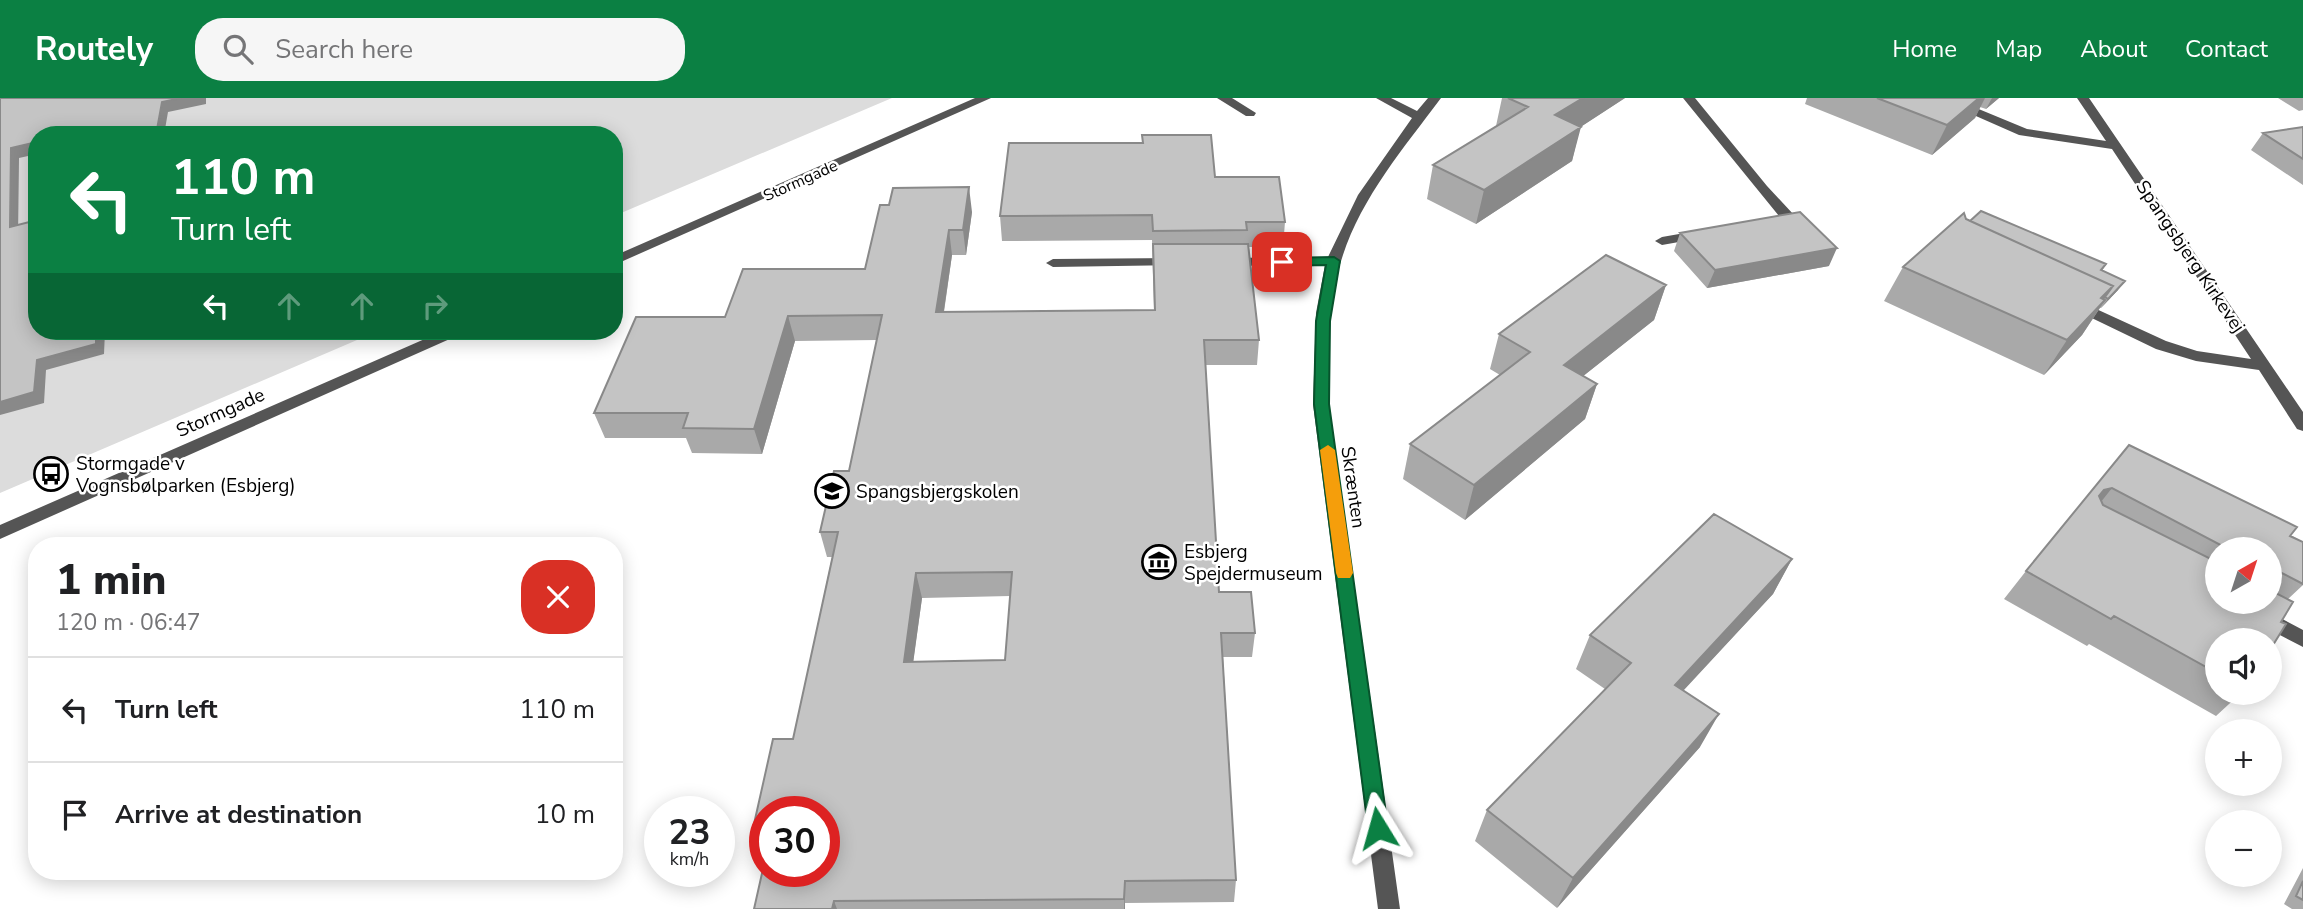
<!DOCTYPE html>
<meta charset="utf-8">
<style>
body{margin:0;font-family:"Nunito Sans",sans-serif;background:#f6f6f6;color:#202124;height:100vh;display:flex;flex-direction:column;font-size:26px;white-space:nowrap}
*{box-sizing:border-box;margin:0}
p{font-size:23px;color:#757577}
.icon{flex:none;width:38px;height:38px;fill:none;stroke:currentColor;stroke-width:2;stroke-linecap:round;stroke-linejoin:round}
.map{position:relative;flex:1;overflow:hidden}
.details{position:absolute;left:28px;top:439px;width:595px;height:343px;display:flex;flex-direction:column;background:#fff;border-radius:28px;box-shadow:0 4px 18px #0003}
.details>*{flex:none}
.hud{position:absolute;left:28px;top:28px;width:595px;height:214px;border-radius:28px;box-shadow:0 4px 18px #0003;background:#0b8043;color:#fff;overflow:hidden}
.needle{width:46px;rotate:39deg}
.fabs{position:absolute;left:2205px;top:439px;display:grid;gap:14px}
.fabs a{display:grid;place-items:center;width:77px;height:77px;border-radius:50%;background:#fff;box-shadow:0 4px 18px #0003;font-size:35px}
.speed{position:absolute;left:644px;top:698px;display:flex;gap:14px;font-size:35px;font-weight:700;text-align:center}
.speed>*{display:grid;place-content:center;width:91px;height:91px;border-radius:50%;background:#fff;box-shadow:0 4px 18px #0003;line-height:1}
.speed small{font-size:18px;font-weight:400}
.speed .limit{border:10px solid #d22;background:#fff;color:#111}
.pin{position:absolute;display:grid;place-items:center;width:60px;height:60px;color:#fff;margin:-30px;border-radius:14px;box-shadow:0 4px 10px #0006}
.me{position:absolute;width:77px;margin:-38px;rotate:352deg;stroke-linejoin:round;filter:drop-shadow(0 0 5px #0008)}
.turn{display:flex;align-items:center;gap:24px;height:147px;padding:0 28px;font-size:32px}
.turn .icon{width:91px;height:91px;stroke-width:2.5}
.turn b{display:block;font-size:49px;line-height:60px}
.lanes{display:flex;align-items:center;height:66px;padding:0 28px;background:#0003;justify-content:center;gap:35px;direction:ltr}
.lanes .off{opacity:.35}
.round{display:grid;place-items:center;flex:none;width:74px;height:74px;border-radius:28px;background:#f6f6f6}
.summary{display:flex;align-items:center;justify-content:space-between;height:119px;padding:0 28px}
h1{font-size:42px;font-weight:800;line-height:52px}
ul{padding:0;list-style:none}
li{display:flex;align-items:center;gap:21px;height:105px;padding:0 28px;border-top:2px solid #e0e0e0}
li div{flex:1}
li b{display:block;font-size:26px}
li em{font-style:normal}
header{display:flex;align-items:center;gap:42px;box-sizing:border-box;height:98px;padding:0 35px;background:#0b8043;color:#fff}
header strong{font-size:33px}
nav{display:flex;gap:38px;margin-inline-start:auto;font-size:24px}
.search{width:490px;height:63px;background:#f6f6f6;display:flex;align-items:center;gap:18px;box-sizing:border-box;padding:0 24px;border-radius:28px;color:#757577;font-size:26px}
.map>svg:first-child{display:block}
.green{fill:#dcdcdc}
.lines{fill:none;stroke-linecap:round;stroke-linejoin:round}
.minor{fill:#555;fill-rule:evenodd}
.wall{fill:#a9a9a9;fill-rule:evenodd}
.shaded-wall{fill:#898989}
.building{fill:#c4c4c4;stroke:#898989;stroke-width:2;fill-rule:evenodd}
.route{fill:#0b8043;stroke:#07532c;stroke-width:2}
.slow{fill:#f59e0b}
.labels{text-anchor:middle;stroke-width:5;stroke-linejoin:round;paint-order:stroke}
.far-street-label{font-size:16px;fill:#000;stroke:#fff}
.street-label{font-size:19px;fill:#000;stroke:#fff}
.poi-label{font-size:19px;fill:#000;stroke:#fff;text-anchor:start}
</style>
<header>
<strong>Routely</strong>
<div class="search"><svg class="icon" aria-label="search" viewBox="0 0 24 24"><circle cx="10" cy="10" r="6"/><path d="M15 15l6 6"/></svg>Search here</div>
<nav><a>Home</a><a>Map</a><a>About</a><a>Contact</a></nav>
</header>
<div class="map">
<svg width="2303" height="811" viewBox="0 0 2303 811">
<rect width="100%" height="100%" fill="#fff"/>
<!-- green -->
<path class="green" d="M 0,0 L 892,0 L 614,118 L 614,37 L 37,37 L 37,233 L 378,233 L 0,395 Z"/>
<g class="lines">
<!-- minor -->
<path class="minor" d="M 975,0 L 991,0 L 614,167 L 614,158 Z
M 1217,0 L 1232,0 L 1256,15 L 1254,18 L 1246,18 Z
M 1376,0 L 1391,0 L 1417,13 L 1428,0 L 1441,0 C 1400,55 1353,109 1337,178 C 1327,220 1329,264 1329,306 L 1400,811 L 1378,811 L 1313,306 L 1316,215 L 1325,167 L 1228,168 L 1221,164 L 1228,160 L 1328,159 L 1358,97 L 1412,20 Z
M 1683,0 L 1695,0 L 1767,88 L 1794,117 L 1794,123 L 1766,127 L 1766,121 L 1779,118 Z
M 1935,0 L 1952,0 L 2027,31 L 2106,43 L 2077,0 L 2089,0 L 2303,314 L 2303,333 L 2297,331 L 2259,272 L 2196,263 L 2156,251 L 2071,210 L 2069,207 L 2071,204 L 2081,204 L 2166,243 L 2197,253 L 2251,261 L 2112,51 L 2019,37 Z
M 1702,132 L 1707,133 L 1707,139 L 1662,147 L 1655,143 L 1662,139 Z
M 1176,160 L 1181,161 L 1183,164 L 1181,167 L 1053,169 L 1046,165 L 1053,161 Z
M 443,233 L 464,233 L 461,236 L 0,441 L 0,427 Z
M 2224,504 L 2250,504 L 2303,532 L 2303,549 L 2226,509 Z"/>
</g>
<!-- wall -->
<path class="wall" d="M 1502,0 L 1625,0 L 1580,29 L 1572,63 L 1476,126 L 1427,101 L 1433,67 L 1496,28 Z
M 1807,0 L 1999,0 L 1986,11 L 1980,9 L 1975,20 L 1932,57 L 1805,6 Z
M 2278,0 L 2303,0 L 2303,12 L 2299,13 Z
M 2303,29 L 2303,87 L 2251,52 L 2263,35 Z
M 1215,79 L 1285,124 L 1283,149 L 1249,149 L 1259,242 L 1257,267 L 1205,267 L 1219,494 L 1255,535 L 1252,559 L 1223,559 L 1236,782 L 1234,804 L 1125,805 L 1125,811 L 754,811 L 824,774 L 765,714 L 765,748 L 754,726 L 793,641 L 832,459 L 827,459 L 820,434 L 849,373 L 877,242 L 795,243 L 762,356 L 692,355 L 686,340 L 605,340 L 594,315 L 725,219 L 865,171 L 889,107 L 972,114 L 966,157 L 952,157 L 944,214 L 1154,212 L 1152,142 L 1002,143 L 1000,118 ZM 1010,498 L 1005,562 L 913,564 L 922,500 Z
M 1680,135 L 1829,168 L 1707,190 L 1674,153 Z
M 2106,166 L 2102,173 L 2118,192 L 2101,210 L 2100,210 L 2082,237 L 2044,277 L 1884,203 L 1903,169 Z
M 1666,187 L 1654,222 L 1583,278 L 1597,286 L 1585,321 L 1465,422 L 1403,381 L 1410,346 L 1500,277 L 1490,271 L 1499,236 Z
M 2129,347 L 2303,444 L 2303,487 L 2288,501 L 2217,542 L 2217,595 L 2241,595 L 2216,618 L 2089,546 L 2087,548 L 2004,501 L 2026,473 ZM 2217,452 L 2270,452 L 2270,504 L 2217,504 Z
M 1792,461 L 1773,496 L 1683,592 L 1700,649 L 1557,810 L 1475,743 L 1487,712 L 1605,591 L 1576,571 L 1590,537 Z
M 2303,770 L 2303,811 L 2292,811 L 2284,806 Z"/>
<!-- shaded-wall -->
<path class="shaded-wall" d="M 181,0 L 206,0 L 206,6 L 168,14 L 164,37 L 156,37 L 162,4 Z
M 1583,0 L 1625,0 L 1547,51 L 1555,17 Z
M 1979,0 L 1985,0 L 1975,20 L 1932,57 L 1947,27 Z
M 1992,0 L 1999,0 L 1986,11 Z
M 1581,29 L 1572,63 L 1476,126 L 1484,92 Z
M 100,32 L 104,37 L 75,37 Z
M 37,44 L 37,56 L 19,60 L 18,139 L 10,129 L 11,50 Z
M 969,89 L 972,114 L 966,157 L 963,132 Z
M 949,132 L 952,157 L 940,239 L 936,214 Z
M 1837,150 L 1829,168 L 1707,190 L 1715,172 Z
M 2125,183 L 2118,192 L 2101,210 L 2108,201 Z
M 1666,187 L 1654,222 L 1553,302 L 1564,267 Z
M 2113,188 L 2098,210 L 2105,202 L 2082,237 L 2044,277 L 2067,242 L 2101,200 Z
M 788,218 L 795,243 L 762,356 L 754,331 Z
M 96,233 L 105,233 L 104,256 L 46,272 L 44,305 L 0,317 L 0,304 L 37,262 Z
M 1597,286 L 1585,321 L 1465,422 L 1474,387 Z
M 2112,390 L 2089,419 L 2081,421 L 2104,392 Z
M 1792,461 L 1773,496 L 1658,620 L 1675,587 Z
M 916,475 L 922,500 L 910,588 L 904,564 Z
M 1719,616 L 1700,649 L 1557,810 L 1573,780 Z
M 1125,783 L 1125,811 L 1124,811 Z
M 834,803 L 837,811 L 832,811 Z"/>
<!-- building -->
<path class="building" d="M 0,0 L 181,0 L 162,4 L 156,37 L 99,37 L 100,32 L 75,37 L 37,37 L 37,44 L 11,50 L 10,129 L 37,122 L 37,233 L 96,233 L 96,246 L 37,262 L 34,294 L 0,304 Z
M 1508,0 L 1583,0 L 1555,17 L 1581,29 L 1484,92 L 1433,67 L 1528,9 Z
M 1877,0 L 1979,0 L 1947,27 Z
M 2303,29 L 2303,61 L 2263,35 Z
M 1142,37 L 1211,37 L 1215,79 L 1279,79 L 1285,124 L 1246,124 L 1247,132 L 1153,133 L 1152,117 L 1000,118 L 1009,45 L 1143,45 Z
M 969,89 L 963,132 L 949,132 L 936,214 L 1155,212 L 1153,146 L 1248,146 L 1259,242 L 1204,242 L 1219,494 L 1251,494 L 1255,535 L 1221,535 L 1236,782 L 1125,783 L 1124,801 L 834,803 L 832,811 L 754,811 L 765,762 L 765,774 L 824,774 L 824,714 L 765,714 L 765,726 L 754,726 L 773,641 L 793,641 L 838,434 L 820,434 L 834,373 L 849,373 L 882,217 L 788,218 L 754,331 L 683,330 L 688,315 L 594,315 L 636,219 L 725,219 L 743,171 L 865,171 L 880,107 L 889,107 L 893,90 ZM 1012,474 L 1005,562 L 904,564 L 916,475 Z
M 1981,113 L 2106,166 L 2101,172 L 2125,183 L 2108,201 L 2105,199 L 2113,188 L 1970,123 Z
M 1800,114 L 1837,150 L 1715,172 L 1680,135 Z
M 1964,115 L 1966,121 L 2113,188 L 2101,200 L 2105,202 L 2067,242 L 1903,169 Z
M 1606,157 L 1666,187 L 1564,267 L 1597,286 L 1474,387 L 1410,346 L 1530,254 L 1499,236 Z
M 2129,347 L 2297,429 L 2290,438 L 2303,444 L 2303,486 L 2278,473 L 2270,474 L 2270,452 L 2230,452 L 2112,390 L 2104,392 L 2099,398 L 2103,407 L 2217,464 L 2217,504 L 2270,504 L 2270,492 L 2293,504 L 2281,524 L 2286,526 L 2270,552 L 2270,542 L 2217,542 L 2217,575 L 2114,518 L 2111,521 L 2026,473 Z
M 1714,416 L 1792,461 L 1675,587 L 1719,616 L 1573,780 L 1487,712 L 1631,565 L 1590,537 Z
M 2303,783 L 2303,802 L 2296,798 Z"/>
<!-- route -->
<path class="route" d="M 1334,159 L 1340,163 L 1330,223 L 1329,306 L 1388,730 L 1385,736 L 1378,739 L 1371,736 L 1368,730 L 1314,306 L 1316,223 L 1326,167 L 1282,168 L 1276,164 L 1282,160 Z"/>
<!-- slow -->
<path class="slow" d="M 1328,347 L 1335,352 L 1353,475 L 1350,480 L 1338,480 L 1336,475 L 1320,352 Z"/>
<!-- icons -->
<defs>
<g id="bus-ring" transform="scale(1.75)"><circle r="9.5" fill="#fff" stroke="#000" stroke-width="1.5"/><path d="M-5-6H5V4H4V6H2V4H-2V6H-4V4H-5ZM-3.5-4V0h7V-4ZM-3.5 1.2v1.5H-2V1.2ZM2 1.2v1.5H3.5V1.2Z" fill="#000"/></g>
<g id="school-ring" transform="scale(1.75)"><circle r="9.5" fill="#fff" stroke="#000" stroke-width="1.5"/><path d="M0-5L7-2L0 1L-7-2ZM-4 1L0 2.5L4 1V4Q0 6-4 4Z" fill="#000"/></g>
<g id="museum-ring" transform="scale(1.75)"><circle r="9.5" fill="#fff" stroke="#000" stroke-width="1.5"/><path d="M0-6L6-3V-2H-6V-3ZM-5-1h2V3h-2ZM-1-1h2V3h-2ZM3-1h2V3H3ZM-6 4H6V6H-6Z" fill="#000"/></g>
</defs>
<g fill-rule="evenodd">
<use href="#bus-ring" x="51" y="376"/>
<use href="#school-ring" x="832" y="393"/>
<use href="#museum-ring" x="1159" y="464"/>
</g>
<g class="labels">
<!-- far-street labels -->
<g class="far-street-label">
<text transform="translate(800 82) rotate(-24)" y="6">Stormgade</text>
</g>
<!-- street labels -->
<g class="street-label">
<text transform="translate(2191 158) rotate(56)" y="7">Spangsbjerg Kirkevej</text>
<text transform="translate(220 314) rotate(-24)" y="7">Stormgade</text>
<text transform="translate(1354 389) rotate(82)" y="7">Skrænten</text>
</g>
<!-- poi labels -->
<g class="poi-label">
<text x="76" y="372">Stormgade v<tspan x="76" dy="22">Vognsbølparken (Esbjerg)</tspan></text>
<text x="856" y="400">Spangsbjergskolen</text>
<text x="1184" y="460">Esbjerg<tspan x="1184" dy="22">Spejdermuseum</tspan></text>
</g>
</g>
</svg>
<div class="fabs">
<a><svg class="needle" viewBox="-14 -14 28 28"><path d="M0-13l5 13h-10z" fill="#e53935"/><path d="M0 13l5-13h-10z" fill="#757577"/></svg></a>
<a><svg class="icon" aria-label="sound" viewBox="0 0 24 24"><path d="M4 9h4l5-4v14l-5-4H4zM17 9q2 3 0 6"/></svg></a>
<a>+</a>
<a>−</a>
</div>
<div class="speed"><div>23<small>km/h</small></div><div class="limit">30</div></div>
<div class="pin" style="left:1282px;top:164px;background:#d93025"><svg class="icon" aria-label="arrive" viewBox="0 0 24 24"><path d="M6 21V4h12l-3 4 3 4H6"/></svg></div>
<svg class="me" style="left:1378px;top:730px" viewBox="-20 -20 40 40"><path d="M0-17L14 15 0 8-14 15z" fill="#0b8043" stroke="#fff" stroke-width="4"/></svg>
<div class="hud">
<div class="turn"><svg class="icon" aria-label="left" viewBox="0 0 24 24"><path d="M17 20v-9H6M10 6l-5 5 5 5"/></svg><div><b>110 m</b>Turn left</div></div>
<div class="lanes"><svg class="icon" aria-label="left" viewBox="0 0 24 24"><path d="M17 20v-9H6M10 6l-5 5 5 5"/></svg><svg class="icon off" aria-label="ahead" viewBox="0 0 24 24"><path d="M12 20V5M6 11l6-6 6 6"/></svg><svg class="icon off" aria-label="ahead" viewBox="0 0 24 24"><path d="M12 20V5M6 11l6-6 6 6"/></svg><svg class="icon off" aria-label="right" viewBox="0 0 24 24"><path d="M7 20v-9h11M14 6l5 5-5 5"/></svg></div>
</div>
<section class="details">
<div class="summary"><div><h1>1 min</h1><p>120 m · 06:47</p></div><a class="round" style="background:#d93025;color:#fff"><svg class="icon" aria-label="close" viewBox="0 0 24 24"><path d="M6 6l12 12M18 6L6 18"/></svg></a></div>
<ul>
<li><svg class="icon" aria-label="left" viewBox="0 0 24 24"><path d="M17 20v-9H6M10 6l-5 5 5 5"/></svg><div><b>Turn left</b></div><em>110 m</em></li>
<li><svg class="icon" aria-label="arrive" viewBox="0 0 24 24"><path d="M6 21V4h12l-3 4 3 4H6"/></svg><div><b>Arrive at destination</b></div><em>10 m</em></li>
</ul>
</section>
</div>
